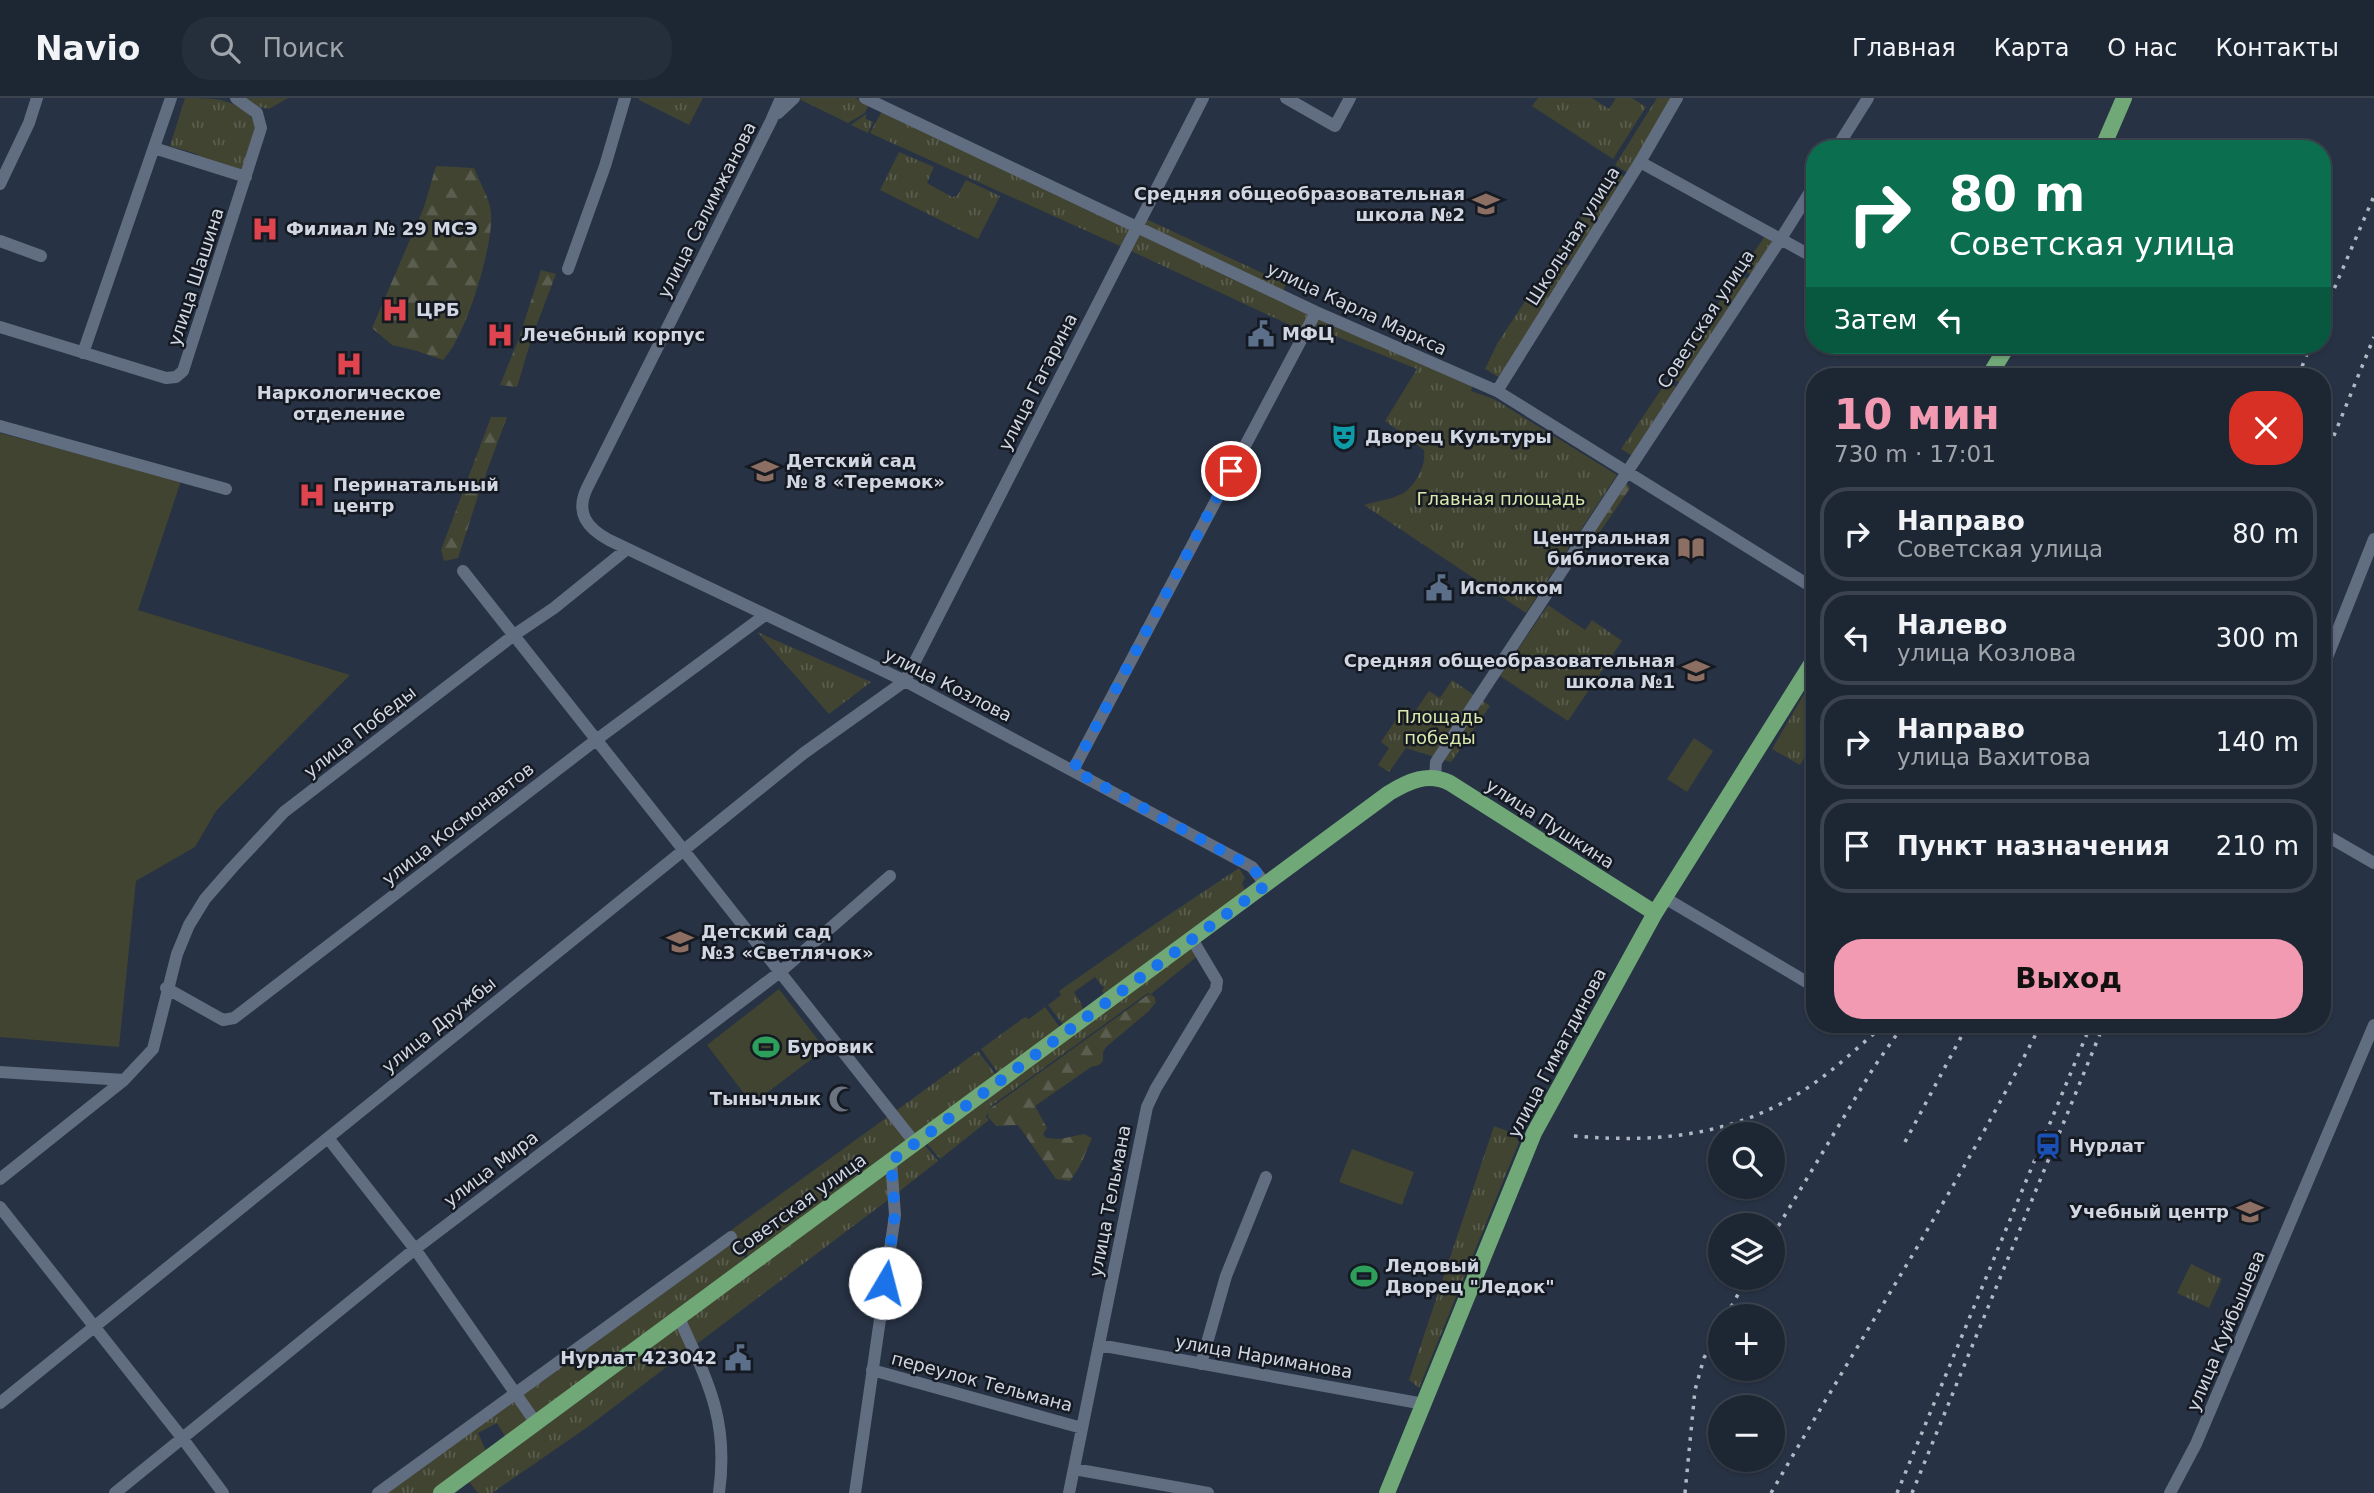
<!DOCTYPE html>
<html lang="ru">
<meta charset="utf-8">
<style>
body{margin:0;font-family:"DejaVu Sans",sans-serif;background:#252e3b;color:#f1f3f6;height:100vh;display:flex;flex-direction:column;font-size:26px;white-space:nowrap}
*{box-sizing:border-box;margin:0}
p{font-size:23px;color:#a0a5ac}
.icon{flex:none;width:38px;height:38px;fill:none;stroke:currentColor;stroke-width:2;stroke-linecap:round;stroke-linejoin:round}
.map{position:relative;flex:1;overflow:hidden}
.panel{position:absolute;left:1806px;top:270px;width:525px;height:665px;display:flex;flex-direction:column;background:#1d2633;border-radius:28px;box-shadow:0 2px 5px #0004,0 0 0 2px #3b434e}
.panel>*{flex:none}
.hud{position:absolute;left:1806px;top:42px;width:525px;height:214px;border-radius:28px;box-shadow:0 2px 5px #0004,0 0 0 2px #3b434e;background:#0b6e4f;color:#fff;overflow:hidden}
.fabs{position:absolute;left:1708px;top:1024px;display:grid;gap:14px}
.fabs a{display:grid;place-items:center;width:77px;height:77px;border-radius:50%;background:#1d2633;box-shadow:0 2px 5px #0004,0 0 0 2px #3b434e;font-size:35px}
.pin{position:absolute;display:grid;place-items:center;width:60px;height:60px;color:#fff;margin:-30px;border:4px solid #fff;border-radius:50%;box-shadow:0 2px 7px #0007}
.me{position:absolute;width:77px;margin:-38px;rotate:8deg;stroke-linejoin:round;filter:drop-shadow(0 0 5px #0008)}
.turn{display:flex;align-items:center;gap:24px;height:147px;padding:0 28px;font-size:32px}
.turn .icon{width:91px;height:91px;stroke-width:2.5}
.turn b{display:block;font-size:49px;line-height:60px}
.then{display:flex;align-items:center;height:66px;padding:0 28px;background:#0003;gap:14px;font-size:26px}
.round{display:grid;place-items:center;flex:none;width:74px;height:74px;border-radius:28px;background:#252e3b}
.headline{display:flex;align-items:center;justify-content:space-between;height:119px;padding:0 28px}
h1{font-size:42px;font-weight:800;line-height:52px;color:#f19ab1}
.button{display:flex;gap:14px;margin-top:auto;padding:14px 28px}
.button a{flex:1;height:80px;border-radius:28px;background:#f19ab1;color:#111;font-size:28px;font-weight:800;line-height:80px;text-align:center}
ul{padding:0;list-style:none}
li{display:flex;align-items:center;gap:21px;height:94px;margin:0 14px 10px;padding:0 14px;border:4px solid #3b434e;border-radius:28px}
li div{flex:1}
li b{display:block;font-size:26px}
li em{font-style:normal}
header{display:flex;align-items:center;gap:42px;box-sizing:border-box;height:98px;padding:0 35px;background:#1d2633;border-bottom:2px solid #3b434e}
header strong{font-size:33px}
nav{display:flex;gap:38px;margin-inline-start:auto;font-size:24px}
.search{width:490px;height:63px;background:#252e3b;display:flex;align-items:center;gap:18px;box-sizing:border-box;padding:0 24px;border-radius:28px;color:#a0a5ac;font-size:26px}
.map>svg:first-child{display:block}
.grass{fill:url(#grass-tufts)}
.forest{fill:url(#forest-firs)}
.garden{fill:#404431}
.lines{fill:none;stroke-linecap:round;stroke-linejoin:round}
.minor{stroke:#616d81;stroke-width:12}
.major{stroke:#70a877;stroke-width:16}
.rail{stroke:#b0b8c4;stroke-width:3.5;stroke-dasharray:3.5 7;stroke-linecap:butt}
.route{stroke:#1a73e8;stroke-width:12;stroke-dasharray:0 21.6}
.labels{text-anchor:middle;stroke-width:5;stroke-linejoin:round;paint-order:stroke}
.poi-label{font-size:18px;font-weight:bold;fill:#d0d7e2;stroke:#151a22;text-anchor:start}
.street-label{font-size:18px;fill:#d0d7e2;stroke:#151a22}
.park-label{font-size:18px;fill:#dce8ac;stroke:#151a22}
</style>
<header>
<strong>Navio</strong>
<div class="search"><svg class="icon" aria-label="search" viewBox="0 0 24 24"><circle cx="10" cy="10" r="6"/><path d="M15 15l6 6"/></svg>Поиск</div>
<nav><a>Главная</a><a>Карта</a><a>О нас</a><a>Контакты</a></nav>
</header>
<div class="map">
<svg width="2374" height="1395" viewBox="0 0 2374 1395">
<defs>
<pattern id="grass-tufts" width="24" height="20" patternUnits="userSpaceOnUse" patternTransform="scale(1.75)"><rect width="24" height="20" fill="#404431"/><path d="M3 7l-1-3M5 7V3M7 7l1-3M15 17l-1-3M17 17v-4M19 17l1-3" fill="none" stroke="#5b5e4f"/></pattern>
<pattern id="forest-firs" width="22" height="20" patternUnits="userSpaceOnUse" patternTransform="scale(1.75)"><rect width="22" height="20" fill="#404431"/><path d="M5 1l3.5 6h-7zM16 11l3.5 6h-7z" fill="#5b5e4f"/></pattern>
</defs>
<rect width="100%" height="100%" fill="#273244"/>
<!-- grass -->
<path class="grass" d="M 185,0 C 216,0 237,0 256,25 L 243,76 L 196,61 L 197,56 L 170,48 Z
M 243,0 L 288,0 L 269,11 L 255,8 Z
M 639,0 L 703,0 L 689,27 L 639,2 Z
M 802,0 L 855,0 L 869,6 L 865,15 L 848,25 L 799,1 Z
M 1538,0 L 1592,0 L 1609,11 L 1616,0 L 1632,0 L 1646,9 L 1613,61 L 1532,8 Z
M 1657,0 L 1672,0 L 1628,75 L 1615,67 Z
M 882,13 L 1132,130 L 1122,149 L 870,35 Z
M 866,16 L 866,21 L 873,24 L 868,35 L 851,27 Z
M 899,54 L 934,69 L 927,85 L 952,99 L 957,98 L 966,82 L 1000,98 L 978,141 L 880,92 Z
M 1612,71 L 1626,80 L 1573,164 L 1557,155 Z
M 1146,121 L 1286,186 L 1282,195 L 1142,128 Z
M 1138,132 L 1312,213 L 1302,231 L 1296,230 L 1129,152 Z
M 1765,138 L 1776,144 L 1753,178 L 1742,171 Z
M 1554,159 L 1569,168 L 1500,280 L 1485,271 L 1497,246 Z
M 1738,176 L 1751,182 L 1682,286 L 1669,278 Z
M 1317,216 L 1473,286 L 1471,293 L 1494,301 L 1617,377 L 1526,515 L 1364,407 C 1391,399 1407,402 1420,374 C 1424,366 1425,360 1424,352 L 1385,323 L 1417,271 L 1323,233 L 1310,230 Z
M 1667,283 L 1679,291 L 1634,359 L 1621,351 Z
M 1548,507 L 1585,532 L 1592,522 L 1622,543 L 1568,623 L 1500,578 Z
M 757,534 L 871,584 L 829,616 Z
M 1815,577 L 1815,641 L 1800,667 L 1772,651 Z
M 1452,582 L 1490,608 L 1451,664 L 1406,650 L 1389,674 L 1378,667 L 1389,650 L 1381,644 L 1405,608 L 1414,615 L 1429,593 L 1440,600 Z
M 1239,770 L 1245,780 L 1242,785 L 1246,795 L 1104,896 L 1102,893 L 1104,890 L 1095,879 L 1074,894 L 1081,905 L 1084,915 L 1065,929 L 1048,907 L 1061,897 L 1059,893 L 1155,826 Z
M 1193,843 L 1200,856 L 1151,896 L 1148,895 L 991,1008 L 986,1019 L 989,1022 L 940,1061 L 924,1042 Z
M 1045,909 L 1061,931 L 1001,979 L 981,951 L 1025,919 L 1029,921 Z
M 978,953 L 999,981 L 915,1043 L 893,1015 Z
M 890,1017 L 912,1045 L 752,1163 L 730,1133 Z
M 1494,1028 L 1515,1036 L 1519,1044 L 1419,1290 L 1409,1282 Z
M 922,1044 L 938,1063 L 896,1096 L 892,1065 Z
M 889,1067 L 892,1099 L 694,1248 L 681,1220 Z
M 731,1141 L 749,1165 L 536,1322 L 518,1296 Z
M 2191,1166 L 2222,1181 L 2209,1210 L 2177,1195 Z
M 678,1225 L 690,1251 L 589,1328 L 492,1395 L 478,1395 L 466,1380 Z
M 514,1298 L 532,1325 L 508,1343 L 497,1325 L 478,1335 L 488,1357 L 437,1395 L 381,1395 Z"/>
<!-- forest -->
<path class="forest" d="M 436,68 L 474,70 C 479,83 490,101 491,115 C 494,147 465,241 443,262 L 417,253 L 392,247 L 372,230 L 424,109 Z
M 541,172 L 556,176 L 532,239 L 517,289 L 500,287 L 519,240 Z
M 491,319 L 507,319 L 481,389 L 458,460 L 444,463 L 441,452 Z
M 1626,384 L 1630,390 L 1580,463 L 1573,465 Z
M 1149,896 L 1154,898 L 1156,904 L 1149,913 L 1106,949 L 1103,954 L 1103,963 L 1099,967 L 1091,969 L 1035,1008 L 1047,1030 L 1043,1036 L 1046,1040 L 1060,1041 L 1084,1036 L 1092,1040 L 1080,1068 L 1070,1083 L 1056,1081 L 1018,1027 L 996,1028 L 988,1019 L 988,1012 Z"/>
<!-- garden -->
<path class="garden" d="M 0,335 L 181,383 L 138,512 L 350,577 L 216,713 L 195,749 L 136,783 L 119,949 L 0,939 Z
M 1694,640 L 1713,653 L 1687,694 L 1667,681 Z
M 779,891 L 825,951 L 752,1006 L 707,947 Z
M 1352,1051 L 1414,1074 L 1402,1107 L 1339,1084 Z"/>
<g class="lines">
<!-- minor -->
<path class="minor" d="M 781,0 L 771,23 L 587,390 C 575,415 587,430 609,442 L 905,583 L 1252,769 L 1266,787
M 865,0 L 1316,214 L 1497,293 L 1815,491
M 1286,0 L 1335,28 L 1350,0
M 778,15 L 794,0
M 154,50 L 246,79
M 1836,51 L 1868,0
M 1640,64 L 1815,160
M 0,86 L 29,25 L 37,0
M 0,143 L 41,158
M 568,171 L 605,68 L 625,0
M 0,229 L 166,280 L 176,279 L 183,273 L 261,30 L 257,15 L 236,0
M 1983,247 L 2002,257
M 83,255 L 171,0
M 1497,293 L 1640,64 L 1677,0
M 0,328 L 226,391
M 463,473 L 915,1045
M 2322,572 L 2374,441
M 905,583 L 1203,0
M 1073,672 L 1316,214
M 1435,680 L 1436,664 L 1780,142 L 1815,86
M 2322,735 L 2374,765
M 1665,800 L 1815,889
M 166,890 L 223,922 L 234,920 L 596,642 L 765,517
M 0,974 L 124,982 L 153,951 L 177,856 L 189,827 L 205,801 L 232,770 L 284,714 L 514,537 L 554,510 L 627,451
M 328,1040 L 415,1151 L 536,1325
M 0,1081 L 124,982
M 0,1109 L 183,1341 L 223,1395
M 679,1220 C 708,1284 729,1322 719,1395
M 1099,1247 L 1424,1306
M 1201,1266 L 1226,1178 L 1266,1079
M 872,1272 L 1082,1330
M 0,1305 L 804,655 L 905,583
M 1074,1371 L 1208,1395
M 115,1395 L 415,1151 L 780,874 L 890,778
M 378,1395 L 731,1139
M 855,1395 L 895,1117 L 891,1063
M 1069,1395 L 1147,1009 L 1156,990 L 1216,891 L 1217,883 L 1192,841
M 2170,1395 L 2196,1346 L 2374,927"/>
<!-- major -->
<path class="major" d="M 2102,51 L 2124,0
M 1989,278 L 2008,247
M 441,1395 L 1389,695 C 1409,683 1428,674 1450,685 L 1655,815
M 1387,1395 L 1534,1035 L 1655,815 L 1815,560"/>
<!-- rail -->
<path class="rail" d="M 2322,219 L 2374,98
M 2298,278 L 2311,247
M 2322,367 L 2374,239
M 2322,388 L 2334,359
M 1574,1038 C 1666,1046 1748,1036 1824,978 C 1845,962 1865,943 1885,926
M 1905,1044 L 1968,926
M 1773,1137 L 1874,969 L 1904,926
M 1726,1218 L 1747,1180
M 1685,1395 L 1695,1292 L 1704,1260 L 1720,1229
M 1771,1395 C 1860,1241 1957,1091 2038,932
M 1897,1395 L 2091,926
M 1912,1395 L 2104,926"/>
</g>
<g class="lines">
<!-- route -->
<path class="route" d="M 885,1185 L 895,1116 L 891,1063 L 1266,787 L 1252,769 L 1073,672 L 1231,373"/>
</g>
<!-- icons -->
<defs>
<g id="school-bare" transform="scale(2.1)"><path d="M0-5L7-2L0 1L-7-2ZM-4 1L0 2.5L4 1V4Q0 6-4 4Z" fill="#8d6e63" stroke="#151a22" stroke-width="2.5" paint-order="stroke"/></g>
<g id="hospital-bare" transform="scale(2.1)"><path d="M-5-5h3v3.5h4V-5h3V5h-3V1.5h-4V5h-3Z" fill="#e0444e" stroke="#151a22" stroke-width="2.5" paint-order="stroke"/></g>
<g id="civic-bare" transform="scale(2.1)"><path d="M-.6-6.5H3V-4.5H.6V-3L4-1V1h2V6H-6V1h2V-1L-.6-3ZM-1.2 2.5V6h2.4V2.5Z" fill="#5c6f8a" stroke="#151a22" stroke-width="2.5" paint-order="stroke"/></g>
<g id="theatre-bare" transform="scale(2.1)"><path d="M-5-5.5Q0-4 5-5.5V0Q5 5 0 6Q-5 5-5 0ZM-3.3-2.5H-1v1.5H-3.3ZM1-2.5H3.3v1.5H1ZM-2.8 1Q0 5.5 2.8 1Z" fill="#0f9aa8" stroke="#151a22" stroke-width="2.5" paint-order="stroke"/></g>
<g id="library-bare" transform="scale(2.1)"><path d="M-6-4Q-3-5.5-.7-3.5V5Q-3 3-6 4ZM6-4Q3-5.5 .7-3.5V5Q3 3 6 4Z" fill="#8d6e63" stroke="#151a22" stroke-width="2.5" paint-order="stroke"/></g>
<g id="stadium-bare" transform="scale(2.1)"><path d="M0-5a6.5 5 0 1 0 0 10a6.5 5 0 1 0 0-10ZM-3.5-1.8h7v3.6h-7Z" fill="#2e9e5b" stroke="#151a22" stroke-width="2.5" paint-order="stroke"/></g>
<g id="mosque-bare" transform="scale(2.1)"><path d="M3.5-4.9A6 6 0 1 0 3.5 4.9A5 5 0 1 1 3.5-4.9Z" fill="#6b7280" stroke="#151a22" stroke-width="2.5" paint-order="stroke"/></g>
<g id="station-bare" transform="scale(2.1)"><path d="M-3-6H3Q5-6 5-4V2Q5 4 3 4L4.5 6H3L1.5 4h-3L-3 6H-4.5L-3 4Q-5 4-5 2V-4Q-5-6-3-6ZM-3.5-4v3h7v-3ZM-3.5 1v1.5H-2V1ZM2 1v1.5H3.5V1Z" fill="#1a4fb4" stroke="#151a22" stroke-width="2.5" paint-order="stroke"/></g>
<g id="university-bare" transform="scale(2.1)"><path d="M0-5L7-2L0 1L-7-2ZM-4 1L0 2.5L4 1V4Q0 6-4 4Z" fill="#8d6e63" stroke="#151a22" stroke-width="2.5" paint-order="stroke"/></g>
</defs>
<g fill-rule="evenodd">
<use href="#school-bare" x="1486" y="106"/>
<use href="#hospital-bare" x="265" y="131"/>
<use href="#hospital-bare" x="395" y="212"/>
<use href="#civic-bare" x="1261" y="236"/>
<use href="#hospital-bare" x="500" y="237"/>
<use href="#hospital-bare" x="349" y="266"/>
<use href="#theatre-bare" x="1344" y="339"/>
<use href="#school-bare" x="765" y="373"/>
<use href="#hospital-bare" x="312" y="397"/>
<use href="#library-bare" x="1691" y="450"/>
<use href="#civic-bare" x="1439" y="490"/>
<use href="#school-bare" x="1696" y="573"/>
<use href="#school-bare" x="680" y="844"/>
<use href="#stadium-bare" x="766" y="949"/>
<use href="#mosque-bare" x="842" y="1001"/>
<use href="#station-bare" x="2048" y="1048"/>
<use href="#university-bare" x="2250" y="1114"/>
<use href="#stadium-bare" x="1364" y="1178"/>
<use href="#civic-bare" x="738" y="1260"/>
</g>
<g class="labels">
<!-- poi labels -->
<g class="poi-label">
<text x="1465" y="102" text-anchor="end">Средняя общеобразовательная<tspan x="1465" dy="21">школа №2</tspan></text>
<text x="286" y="137">Филиал № 29 МСЭ</text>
<text x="416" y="218">ЦРБ</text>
<text x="1282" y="242">МФЦ</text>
<text x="521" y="243">Лечебный корпус</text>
<text x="349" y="301" text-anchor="middle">Наркологическое<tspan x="349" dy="21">отделение</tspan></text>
<text x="1365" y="345">Дворец Культуры</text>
<text x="786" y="369">Детский сад<tspan x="786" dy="21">№ 8 «Теремок»</tspan></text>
<text x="333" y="393">Перинатальный<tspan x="333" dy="21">центр</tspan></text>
<text x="1670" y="446" text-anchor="end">Центральная<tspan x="1670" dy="21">библиотека</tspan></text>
<text x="1460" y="496">Исполком</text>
<text x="1675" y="569" text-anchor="end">Средняя общеобразовательная<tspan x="1675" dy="21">школа №1</tspan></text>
<text x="701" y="840">Детский сад<tspan x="701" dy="21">№3 «Светлячок»</tspan></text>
<text x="787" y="955">Буровик</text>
<text x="821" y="1007" text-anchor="end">Тынычлык</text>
<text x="2069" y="1054">Нурлат</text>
<text x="2229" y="1120" text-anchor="end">Учебный центр</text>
<text x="1385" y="1174">Ледовый<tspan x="1385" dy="21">Дворец "Ледок"</tspan></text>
<text x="717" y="1266" text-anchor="end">Нурлат 423042</text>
</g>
<!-- street labels -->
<g class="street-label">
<text transform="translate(707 112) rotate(-63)" y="6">улица Салимжанова</text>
<text transform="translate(1573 138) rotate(-58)" y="6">Школьная улица</text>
<text transform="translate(196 179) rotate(-72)" y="6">улица Шашина</text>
<text transform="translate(1357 211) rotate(25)" y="6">улица Карла Маркса</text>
<text transform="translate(1706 221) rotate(-57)" y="6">Советская улица</text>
<text transform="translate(1038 284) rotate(-63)" y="6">улица Гагарина</text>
<text transform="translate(948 587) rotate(27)" y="6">улица Козлова</text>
<text transform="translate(360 634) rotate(-38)" y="6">улица Победы</text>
<text transform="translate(458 726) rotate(-38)" y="6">улица Космонавтов</text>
<text transform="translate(1550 726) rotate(33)" y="6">улица Пушкина</text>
<text transform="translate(439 927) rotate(-39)" y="6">улица Дружбы</text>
<text transform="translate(1557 955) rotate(-62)" y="6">улица Гиматдинова</text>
<text transform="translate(491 1071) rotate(-37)" y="6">улица Мира</text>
<text transform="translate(1110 1103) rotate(-79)" y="6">улица Тельмана</text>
<text transform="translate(799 1107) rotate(-36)" y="6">Советская улица</text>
<text transform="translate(2226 1233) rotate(-67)" y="6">улица Куйбышева</text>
<text transform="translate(1264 1259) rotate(10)" y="6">улица Нариманова</text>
<text transform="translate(982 1284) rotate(15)" y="6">переулок Тельмана</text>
</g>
<!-- park labels -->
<g class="park-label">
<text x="1501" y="407">Главная площадь</text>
<text x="1440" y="625">Площадь<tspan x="1440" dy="21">победы</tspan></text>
</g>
</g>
</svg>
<div class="fabs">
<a><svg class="icon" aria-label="search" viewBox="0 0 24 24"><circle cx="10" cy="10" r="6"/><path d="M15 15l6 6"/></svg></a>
<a><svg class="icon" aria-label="layers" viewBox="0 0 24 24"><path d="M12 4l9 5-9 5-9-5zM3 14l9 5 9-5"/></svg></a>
<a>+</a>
<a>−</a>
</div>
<div class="pin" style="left:1231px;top:373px;background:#d93025"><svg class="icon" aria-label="arrive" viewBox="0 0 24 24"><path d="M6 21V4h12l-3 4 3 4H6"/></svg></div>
<svg class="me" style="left:885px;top:1185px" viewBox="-20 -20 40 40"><circle r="19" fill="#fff"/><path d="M0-13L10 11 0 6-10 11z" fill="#1a73e8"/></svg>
<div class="hud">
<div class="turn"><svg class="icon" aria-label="right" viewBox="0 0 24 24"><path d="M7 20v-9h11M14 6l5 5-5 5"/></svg><div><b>80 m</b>Советская улица</div></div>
<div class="then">Затем<svg class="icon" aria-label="left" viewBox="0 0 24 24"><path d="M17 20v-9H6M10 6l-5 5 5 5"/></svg></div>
</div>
<section class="panel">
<div class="headline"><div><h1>10 мин</h1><p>730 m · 17:01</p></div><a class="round" style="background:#d93025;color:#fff"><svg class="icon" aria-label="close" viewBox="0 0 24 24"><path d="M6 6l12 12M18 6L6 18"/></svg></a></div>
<ul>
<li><svg class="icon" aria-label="right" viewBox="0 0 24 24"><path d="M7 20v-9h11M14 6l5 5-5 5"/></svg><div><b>Направо</b><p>Советская улица</p></div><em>80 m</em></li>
<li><svg class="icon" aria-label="left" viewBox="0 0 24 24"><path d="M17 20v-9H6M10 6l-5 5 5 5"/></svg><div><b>Налево</b><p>улица Козлова</p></div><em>300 m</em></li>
<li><svg class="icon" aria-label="right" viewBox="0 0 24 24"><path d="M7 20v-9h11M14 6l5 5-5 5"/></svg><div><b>Направо</b><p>улица Вахитова</p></div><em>140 m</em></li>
<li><svg class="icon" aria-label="arrive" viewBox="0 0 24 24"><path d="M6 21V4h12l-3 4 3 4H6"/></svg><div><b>Пункт назначения</b></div><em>210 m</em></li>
</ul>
<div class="button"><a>Выход</a></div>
</section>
</div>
